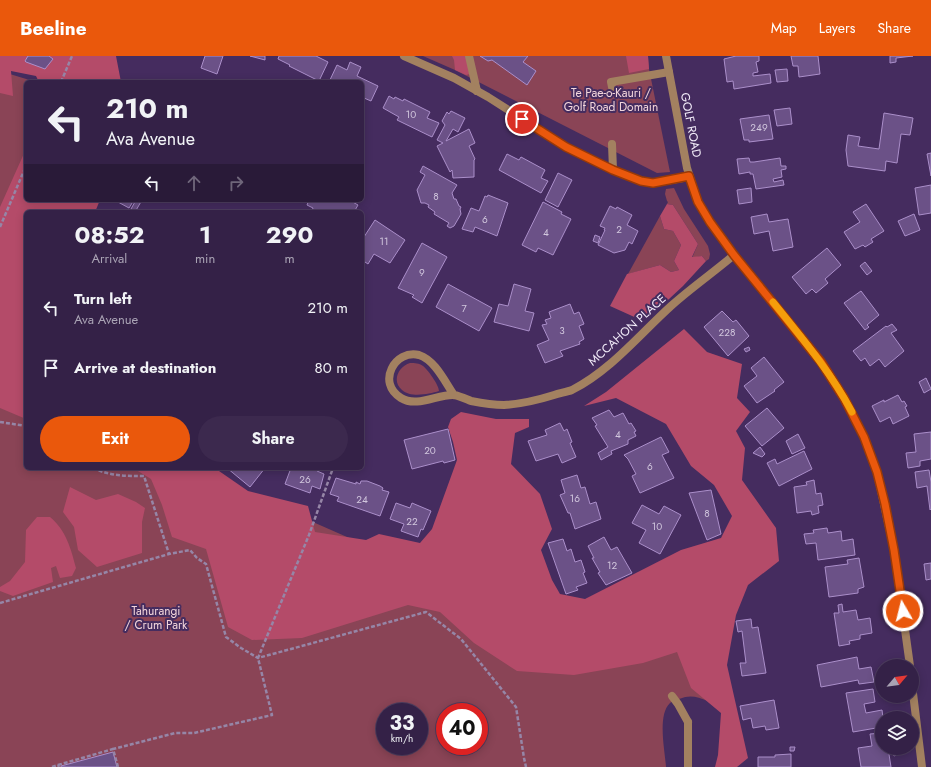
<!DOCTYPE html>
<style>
body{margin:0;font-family:Jost,sans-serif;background:#3c294e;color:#f1f3f6;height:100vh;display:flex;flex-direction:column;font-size:15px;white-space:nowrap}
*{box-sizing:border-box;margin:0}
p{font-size:13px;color:#a9a3b4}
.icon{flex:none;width:22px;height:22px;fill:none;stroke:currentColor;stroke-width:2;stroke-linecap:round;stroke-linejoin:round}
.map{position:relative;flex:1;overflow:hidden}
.side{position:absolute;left:24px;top:154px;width:340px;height:260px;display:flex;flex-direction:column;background:#342147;border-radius:6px;box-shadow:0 2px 10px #0003,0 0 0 1px #4e3e60}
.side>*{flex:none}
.guide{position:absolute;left:24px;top:24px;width:340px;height:122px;border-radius:6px;box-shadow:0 2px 10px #0003,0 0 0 1px #4e3e60;background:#342147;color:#f1f3f6;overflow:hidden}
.needle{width:26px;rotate:61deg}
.buttons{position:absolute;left:875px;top:603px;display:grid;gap:8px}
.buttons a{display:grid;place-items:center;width:44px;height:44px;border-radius:50%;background:#342147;box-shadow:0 2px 10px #0003,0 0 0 1px #4e3e60;font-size:20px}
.speed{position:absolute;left:376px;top:647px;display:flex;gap:8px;font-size:20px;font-weight:700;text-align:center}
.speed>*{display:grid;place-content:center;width:52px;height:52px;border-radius:50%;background:#342147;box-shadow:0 2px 10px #0003,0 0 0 1px #4e3e60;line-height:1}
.speed small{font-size:10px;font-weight:400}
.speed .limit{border:6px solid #d22;background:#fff;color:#111}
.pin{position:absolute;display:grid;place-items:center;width:34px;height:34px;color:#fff;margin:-17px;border:2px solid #fff;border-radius:50%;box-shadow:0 1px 4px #0007}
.me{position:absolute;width:44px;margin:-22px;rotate:352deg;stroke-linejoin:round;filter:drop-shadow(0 0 3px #0008)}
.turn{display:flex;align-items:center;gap:14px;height:84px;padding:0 16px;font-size:18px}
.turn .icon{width:52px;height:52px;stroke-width:2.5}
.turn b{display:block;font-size:28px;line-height:34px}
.lanes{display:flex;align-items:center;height:38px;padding:0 16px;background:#0003;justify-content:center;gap:20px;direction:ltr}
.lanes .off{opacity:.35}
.eta{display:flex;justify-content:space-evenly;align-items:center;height:68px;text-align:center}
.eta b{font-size:24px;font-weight:700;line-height:28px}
.button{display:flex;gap:8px;margin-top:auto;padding:8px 16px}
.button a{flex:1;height:46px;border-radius:24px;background:#ea580c;color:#fff;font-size:16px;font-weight:700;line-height:46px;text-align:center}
.button a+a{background:#3c294e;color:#f1f3f6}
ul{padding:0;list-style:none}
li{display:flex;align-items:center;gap:12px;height:60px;padding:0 16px}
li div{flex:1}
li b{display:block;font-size:15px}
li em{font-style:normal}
header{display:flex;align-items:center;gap:24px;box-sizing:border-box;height:56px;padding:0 20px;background:#ea580c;color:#fff}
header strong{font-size:19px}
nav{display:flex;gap:22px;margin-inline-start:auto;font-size:14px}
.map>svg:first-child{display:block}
.green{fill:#8a4456;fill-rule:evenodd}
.forest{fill:#b44b69}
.building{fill:#6b5187;stroke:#ab8fca}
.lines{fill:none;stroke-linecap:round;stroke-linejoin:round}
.path{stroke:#9686a7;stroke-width:2.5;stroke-dasharray:4 2;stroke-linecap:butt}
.service{stroke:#a38160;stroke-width:8}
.minor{stroke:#a38160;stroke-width:8}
.tertiary{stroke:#a38160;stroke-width:8}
.route-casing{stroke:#983908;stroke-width:10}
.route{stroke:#ea580c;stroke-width:7}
.slow{stroke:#f59e0b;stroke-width:7}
.labels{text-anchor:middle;stroke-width:4;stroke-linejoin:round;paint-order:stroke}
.number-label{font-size:10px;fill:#d1c6dd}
.park-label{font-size:12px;fill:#f3d6db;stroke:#452c5f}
.street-label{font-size:12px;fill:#f3edfa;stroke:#452c5f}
</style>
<header>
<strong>Beeline</strong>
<nav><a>Map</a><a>Layers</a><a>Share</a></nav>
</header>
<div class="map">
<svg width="931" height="711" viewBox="0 0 931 711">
<rect width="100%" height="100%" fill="#452c5f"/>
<!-- green -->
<path class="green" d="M 423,0 L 648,0 L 649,13 L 670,116 L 657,117 L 455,14 Z
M 0,15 L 36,26 L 26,26 L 26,144 L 0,223 Z
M 674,132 L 684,153 L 708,190 L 710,198 L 709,203 L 706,205 L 702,200 L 692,202 L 698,188 L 673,149 L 667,148 L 668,146 L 667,145 L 665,138 L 666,133 Z
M 660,160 L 664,173 L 673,175 L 681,189 L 674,205 L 679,214 L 671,216 L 660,209 L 628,218 Z
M 410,307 C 415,307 419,307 423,310 C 428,314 439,329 439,335 C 429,338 411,342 402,334 C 391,325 399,310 410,307 Z
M 0,329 L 26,340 L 26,412 L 190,412 L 388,499 L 584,548 L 713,489 L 708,645 C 697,641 691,638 679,643 C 676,644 672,645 670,647 C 657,659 665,695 666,711 L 0,711 ZM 385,656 L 419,656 L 419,690 L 385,690 ZM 445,656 L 479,656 L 479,690 L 445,690 Z"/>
<!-- forest -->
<path class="forest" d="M 0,0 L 116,0 L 121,26 L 39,26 L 36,20 L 11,15 L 13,40 L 0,37 Z
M 452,0 L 466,0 L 470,18 L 466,19 L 455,14 L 454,4 Z
M 626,0 L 648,0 L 649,13 L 629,17 Z
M 26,93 L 26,144 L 100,144 L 95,156 L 26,156 L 26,363 L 0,352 L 0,151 Z
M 667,148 L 673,149 L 698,188 L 692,201 L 702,200 L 706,205 L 683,230 L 669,243 L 641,264 L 610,250 L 627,218 L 660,209 L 671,216 L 679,214 L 674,205 L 681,189 L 673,175 L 664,173 L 660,160 Z
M 684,273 L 707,296 L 742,308 L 737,342 L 750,356 L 736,375 L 745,392 L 742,424 L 776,472 L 779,505 L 748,529 L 736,559 L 727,609 L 748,702 L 737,711 L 715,711 L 718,699 L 721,657 L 691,632 L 677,596 L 643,607 L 574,619 L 517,615 L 474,587 L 440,556 L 408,549 L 302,582 L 252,584 L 228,571 L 206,493 L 172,481 L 162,449 L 151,423 L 133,412 L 221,412 L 219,415 L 248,435 L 308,450 L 315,476 L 366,484 L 379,478 L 420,487 L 432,473 L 457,404 L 453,386 L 448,371 L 451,363 L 461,356 L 496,363 L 529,363 L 529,371 L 515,377 L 511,408 L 540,438 L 552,473 L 541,494 L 552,524 L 560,538 L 585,543 L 681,494 L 721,482 L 732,460 L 714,429 L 691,410 L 666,368 L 616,342 L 584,350 L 606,336 Z
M 70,431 L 96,444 L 118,438 L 136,446 L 145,452 L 142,466 L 142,497 L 97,511 L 78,494 L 74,471 L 63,456 Z
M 37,461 L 50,461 C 66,474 71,493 76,512 L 72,520 L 60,522 L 56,510 L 51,512 L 53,526 L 13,540 L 0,535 L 0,531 L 10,525 L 25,506 L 26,474 Z"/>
<!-- building -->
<path class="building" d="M 28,0 L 49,0 L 53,3 L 45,13 L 26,6 L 25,5 Z
M 205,0 L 223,0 L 217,18 L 201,12 Z
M 250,0 L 265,0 L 265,4 Z
M 279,0 L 316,0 L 328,6 L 319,25 L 289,10 L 290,9 L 278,3 Z
M 480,0 L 528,0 L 523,6 L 536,15 L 527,29 L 492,4 L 488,5 Z
M 736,0 L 759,0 L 759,5 L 756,6 L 758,16 L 753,17 L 753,20 L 770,18 L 771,27 L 734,33 L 733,25 L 727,26 L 724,3 Z
M 791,0 L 818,0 L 820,18 L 799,21 L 798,10 L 793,10 Z
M 890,0 L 913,0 L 896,2 L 896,6 L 890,7 Z
M 350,6 L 361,11 L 357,20 L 378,30 L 371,45 L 364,42 L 362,46 L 362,26 L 329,26 L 337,9 L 347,14 Z
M 787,13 L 788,25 L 777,26 L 775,14 Z
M 389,40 L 394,43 L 395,41 L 403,45 L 404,43 L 430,56 L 427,62 L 439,67 L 432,81 L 397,64 L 399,61 L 383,52 Z
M 790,52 L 792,68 L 777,70 L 774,54 Z
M 451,55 L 465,62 L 458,76 L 453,73 L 446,85 L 469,73 L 475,87 L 469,90 L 475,103 L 474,104 L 474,121 L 453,122 L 452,114 L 450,116 L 437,90 L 443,87 L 437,84 L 445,69 L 442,65 L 447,56 L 449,58 Z
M 884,57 L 913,62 L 910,79 L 901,78 L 897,107 L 886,105 L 885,115 L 848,110 L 846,94 L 848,79 L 860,81 L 858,90 L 879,93 Z
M 769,59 L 773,83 L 749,86 L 749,84 L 744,84 L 740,63 Z
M 931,97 L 931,120 L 927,98 Z
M 507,98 L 519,104 L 521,101 L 545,114 L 541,122 L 548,125 L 541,137 L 499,114 Z
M 749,102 L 750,106 L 754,106 L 780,102 L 781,110 L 786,110 L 786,113 L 781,114 L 782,121 L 773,123 L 774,126 L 783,124 L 784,129 L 756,133 L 753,118 L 750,118 L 750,116 L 739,118 L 737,103 Z
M 423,110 L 457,129 L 452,137 L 454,143 L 456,143 L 459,150 L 461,151 L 460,153 L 461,158 L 454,170 L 450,172 L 447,170 L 449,167 L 434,158 L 435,156 L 428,151 L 429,149 L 425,147 L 421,147 L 417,134 L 425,119 L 420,116 Z
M 558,117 L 572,124 L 558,151 L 545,144 Z
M 931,129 L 931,157 L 919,159 L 915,132 Z
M 751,132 L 752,146 L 739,148 L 737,134 Z
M 488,139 L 508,147 L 497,180 L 475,171 L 473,176 L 462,173 L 471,152 L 479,155 L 485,140 L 487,141 Z
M 119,144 L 134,144 L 129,152 L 118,146 Z
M 136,144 L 142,144 L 135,156 L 131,153 Z
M 309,144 L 349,144 L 358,149 L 354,156 L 315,156 L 312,155 L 313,152 L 307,149 Z
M 543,146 L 562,156 L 561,158 L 571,163 L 553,199 L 538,192 L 536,196 L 522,189 Z
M 866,148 L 884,175 L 871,183 L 873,186 L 865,191 L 863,189 L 855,193 L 844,176 L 860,166 L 853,156 Z
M 610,150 L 616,153 L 617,151 L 632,159 L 627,169 L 638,175 L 632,188 L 629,186 L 625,194 L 614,197 L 598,189 L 605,174 L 604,174 L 605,172 L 600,170 Z
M 767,158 L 769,166 L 788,163 L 793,191 L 773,195 L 769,175 L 754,178 L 751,161 Z
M 914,158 L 920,174 L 905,180 L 898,165 Z
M 375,164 L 405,184 L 390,207 L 374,198 L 368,208 L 362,204 L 362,186 L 363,184 L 362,184 Z
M 595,179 L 600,181 L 598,187 L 593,185 Z
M 422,187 L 447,201 L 422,247 L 412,241 L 414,239 L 398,232 Z
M 827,192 L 841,209 L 825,223 L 828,227 L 816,237 L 812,233 L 806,238 L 792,221 Z
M 865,206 L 872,215 L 867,219 L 860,210 Z
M 448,228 L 492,252 L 479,275 L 436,251 Z
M 514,228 L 531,233 L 525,255 L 534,257 L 529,275 L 494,266 L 499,248 L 508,250 Z
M 861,235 L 879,259 L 867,269 L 869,271 L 865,274 L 844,247 Z
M 570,248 L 574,258 L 579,256 L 584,268 L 579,270 L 584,283 L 579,286 L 580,288 L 560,295 L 563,300 L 545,307 L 537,289 L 549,284 L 542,269 L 547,268 L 545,264 L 551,262 L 549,256 Z
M 722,255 L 733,266 L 736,264 L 749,280 L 728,300 L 704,271 Z
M 892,268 L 897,274 L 891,277 L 904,295 L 885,311 L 879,303 L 870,310 L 865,302 L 861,305 L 853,295 L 886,270 L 887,271 Z
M 749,291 L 750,294 L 746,296 L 744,293 Z
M 764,301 L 784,326 L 774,334 L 775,335 L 757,347 L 744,330 L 757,320 L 751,312 Z
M 926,322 L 931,333 L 924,337 L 919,326 Z
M 898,339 L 902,346 L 904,345 L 907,350 L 905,351 L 909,360 L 893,368 L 890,361 L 880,366 L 872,350 L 884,344 L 884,346 Z
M 767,352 L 784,372 L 762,390 L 745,370 Z
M 609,354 L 614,361 L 623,357 L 629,368 L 631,367 L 636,375 L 634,376 L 636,380 L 628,384 L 628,388 L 611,395 L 612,398 L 601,404 L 598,397 L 608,391 L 595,370 L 597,369 L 592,362 Z
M 560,367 L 564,375 L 567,373 L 572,386 L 570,387 L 576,401 L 562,407 L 558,398 L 536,405 L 528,385 L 547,379 L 545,374 Z
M 448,373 L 455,404 L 444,407 L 443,405 L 412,413 L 404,384 Z
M 931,376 L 931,403 L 920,405 L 920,410 L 908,412 L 906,397 L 916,396 L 914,378 Z
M 798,378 L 805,392 L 792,398 L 786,385 Z
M 661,381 L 669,396 L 662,399 L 674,422 L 640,437 L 632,420 L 636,418 L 628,403 L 624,399 Z
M 760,391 L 765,398 L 762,401 L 753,397 Z
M 804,395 L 812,413 L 779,430 L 767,407 L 775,403 L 777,408 Z
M 227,412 L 265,412 L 250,431 Z
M 291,412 L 318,412 L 317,415 L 324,418 L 320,433 L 312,430 L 310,437 L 285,428 Z
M 929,414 L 931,426 L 931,453 L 930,454 L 927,430 L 917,432 L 915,416 Z
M 577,419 L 581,432 L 585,431 L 590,448 L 596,446 L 601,463 L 575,473 L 570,457 L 568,457 L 560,439 L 565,437 L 561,424 Z
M 336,422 L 356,428 L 356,426 L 360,428 L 361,425 L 367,425 L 380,430 L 383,432 L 382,434 L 389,436 L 380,460 L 337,445 L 339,441 L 330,438 Z
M 814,424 L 816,438 L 821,437 L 823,449 L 818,450 L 819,457 L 812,459 L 811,455 L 797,457 L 794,431 L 807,429 L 806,426 Z
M 711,434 L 721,478 L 707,484 L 689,437 Z
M 396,447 L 410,452 L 412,447 L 431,455 L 423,474 L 421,473 L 418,481 L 401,475 L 404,468 L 390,463 Z
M 642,449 L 659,458 L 664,450 L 681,459 L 660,498 L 639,487 L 646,474 L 632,467 Z
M 827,472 L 828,477 L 841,475 L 842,485 L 853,483 L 855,499 L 818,504 L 816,487 L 806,488 L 804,478 L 814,477 L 813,474 Z
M 604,481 L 611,494 L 617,491 L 632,517 L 606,529 L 598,517 L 600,516 L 592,502 L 594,502 L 588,490 Z
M 563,483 L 567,495 L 571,493 L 575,506 L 581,504 L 585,516 L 583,517 L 587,527 L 576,531 L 578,534 L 566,538 L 548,487 Z
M 859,502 L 864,531 L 858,533 L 858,537 L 829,541 L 825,511 L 848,508 L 847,504 Z
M 931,507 L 931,523 L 926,524 L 924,508 Z
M 842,548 L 843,556 L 856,554 L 858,564 L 870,562 L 872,577 L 860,579 L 860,583 L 849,585 L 850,588 L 839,590 L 834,557 L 839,557 L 838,549 Z
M 751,563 L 752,572 L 758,571 L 766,617 L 742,620 L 740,607 L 746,607 L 742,575 L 738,576 L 736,565 Z
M 857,601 L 859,613 L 871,611 L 874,626 L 859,628 L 858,624 L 821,631 L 817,609 Z
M 873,633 L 875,646 L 864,648 L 866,657 L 882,654 L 883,662 L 882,662 L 882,671 L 853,676 L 846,637 Z
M 774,644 L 779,672 L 766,674 L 765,670 L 753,672 L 751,662 L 743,664 L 740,650 Z
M 882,677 L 882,692 L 888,692 L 891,711 L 861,711 L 858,692 L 872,690 L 870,678 Z
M 790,691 L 795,691 L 794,695 L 790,695 Z
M 894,695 L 896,695 L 897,698 L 895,700 L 893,699 L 892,696 Z
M 113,696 L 117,711 L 61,711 L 61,710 Z
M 791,698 L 791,711 L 758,711 L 758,701 L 775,701 L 775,699 Z"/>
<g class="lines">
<!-- path -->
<path class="path" d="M 61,26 L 72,0
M 0,171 L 26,110
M 0,366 L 26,370
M 93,412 C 110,420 126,420 144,420 L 169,498
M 0,547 L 169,498 L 190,494 L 197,502 L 206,508 L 226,581 L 241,592 L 258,602 L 426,556 L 461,583 L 516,651 L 524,702 L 526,711
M 58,709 L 113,693
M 52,711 L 58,709 L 59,711
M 118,711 L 113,693 L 175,677 L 194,677 L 272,659 L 258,602 L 309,479 L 333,412"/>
<!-- service -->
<path class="service" d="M 469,0 L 477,35
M 612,31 L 611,26 L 669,16
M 612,88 L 613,114
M 672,640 L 678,648 L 688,666"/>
<!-- minor -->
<path class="minor" d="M 454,339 C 445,326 435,304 419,299 C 395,293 376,327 401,342 C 417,352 438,338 454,339 C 460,340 466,343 471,345 C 481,347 494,349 504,349 C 522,348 538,344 554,339 C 560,337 567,336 572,334 C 610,315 640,278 671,250 C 691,232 714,216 734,199
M 688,666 L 688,711"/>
<!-- tertiary -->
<path class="tertiary" d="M 404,0 L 454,22 L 488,41 L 566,91 L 613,114 L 641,125 L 653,127 L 689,121
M 666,0 L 687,112 L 698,146 L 710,166 L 734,199 L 821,306 L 844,342 L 864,381 L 877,416 L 894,494 L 910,610
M 912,629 L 922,711"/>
</g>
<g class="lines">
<!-- route casing -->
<g class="route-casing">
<path id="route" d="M 522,63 L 566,91 L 613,114 L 641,125 L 653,127 L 689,120 L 698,146 L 710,166 L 734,199 L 821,306 L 844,342 L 864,381 L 877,416 L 885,448 L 894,494 L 903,555"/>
</g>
<!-- route -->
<use href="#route" class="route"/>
<!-- slow -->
<path class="slow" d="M 773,246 C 802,282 830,315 852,356"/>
</g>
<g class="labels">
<!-- number labels -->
<g class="number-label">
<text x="411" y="62">10</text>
<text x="759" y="75">249</text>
<text x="436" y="144">8</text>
<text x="485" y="167">6</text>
<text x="619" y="177">2</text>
<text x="546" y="180">4</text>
<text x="384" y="189">11</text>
<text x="422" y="220">9</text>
<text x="464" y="256">7</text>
<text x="562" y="278">3</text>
<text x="727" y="280">228</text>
<text x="618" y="382">4</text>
<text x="430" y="398">20</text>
<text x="650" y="414">6</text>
<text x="305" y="427">26</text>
<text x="575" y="446">16</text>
<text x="362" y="447">24</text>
<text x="707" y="461">8</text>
<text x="412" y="469">22</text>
<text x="657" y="474">10</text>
<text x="612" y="513">12</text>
</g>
<!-- park labels -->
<g class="park-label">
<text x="611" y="41">Te Pae-o-Kauri /<tspan x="611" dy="14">Golf Road Domain</tspan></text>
<text x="156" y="559">Tahurangi<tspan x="156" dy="14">/ Crum Park</tspan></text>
</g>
<!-- street labels -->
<g class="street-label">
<text transform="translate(691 69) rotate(79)" y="4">GOLF ROAD</text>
<text transform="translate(627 274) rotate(-42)" y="4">MCCAHON PLACE</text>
</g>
</g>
</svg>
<div class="buttons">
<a><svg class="needle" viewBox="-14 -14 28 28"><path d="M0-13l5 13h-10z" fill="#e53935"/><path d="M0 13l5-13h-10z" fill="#a9a3b4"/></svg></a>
<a><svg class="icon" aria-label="layers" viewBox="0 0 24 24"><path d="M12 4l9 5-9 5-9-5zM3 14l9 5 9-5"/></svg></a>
</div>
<div class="speed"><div>33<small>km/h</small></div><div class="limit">40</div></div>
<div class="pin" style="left:522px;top:63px;background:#d93025"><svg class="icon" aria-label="arrive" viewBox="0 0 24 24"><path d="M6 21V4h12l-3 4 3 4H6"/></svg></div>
<svg class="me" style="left:903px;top:555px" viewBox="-20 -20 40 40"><circle r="17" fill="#ea580c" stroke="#fff" stroke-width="3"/><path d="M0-11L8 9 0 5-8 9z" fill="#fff"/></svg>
<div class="guide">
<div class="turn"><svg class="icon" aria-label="left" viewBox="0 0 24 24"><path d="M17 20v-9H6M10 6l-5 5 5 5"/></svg><div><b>210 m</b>Ava Avenue</div></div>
<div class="lanes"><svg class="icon" aria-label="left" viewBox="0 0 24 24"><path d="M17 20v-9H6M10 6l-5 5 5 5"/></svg><svg class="icon off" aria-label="ahead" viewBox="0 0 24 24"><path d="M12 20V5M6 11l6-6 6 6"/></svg><svg class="icon off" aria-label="right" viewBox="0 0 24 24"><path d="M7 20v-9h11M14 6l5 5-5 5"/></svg></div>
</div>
<section class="side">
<div class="eta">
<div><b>08:52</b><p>Arrival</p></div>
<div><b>1</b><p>min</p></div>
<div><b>290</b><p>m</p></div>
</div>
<ul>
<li><svg class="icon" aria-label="left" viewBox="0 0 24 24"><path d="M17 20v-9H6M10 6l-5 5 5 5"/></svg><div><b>Turn left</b><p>Ava Avenue</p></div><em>210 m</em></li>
<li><svg class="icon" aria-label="arrive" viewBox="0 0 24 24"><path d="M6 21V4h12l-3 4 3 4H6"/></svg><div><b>Arrive at destination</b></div><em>80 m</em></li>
</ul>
<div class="button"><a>Exit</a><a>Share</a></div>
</section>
</div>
